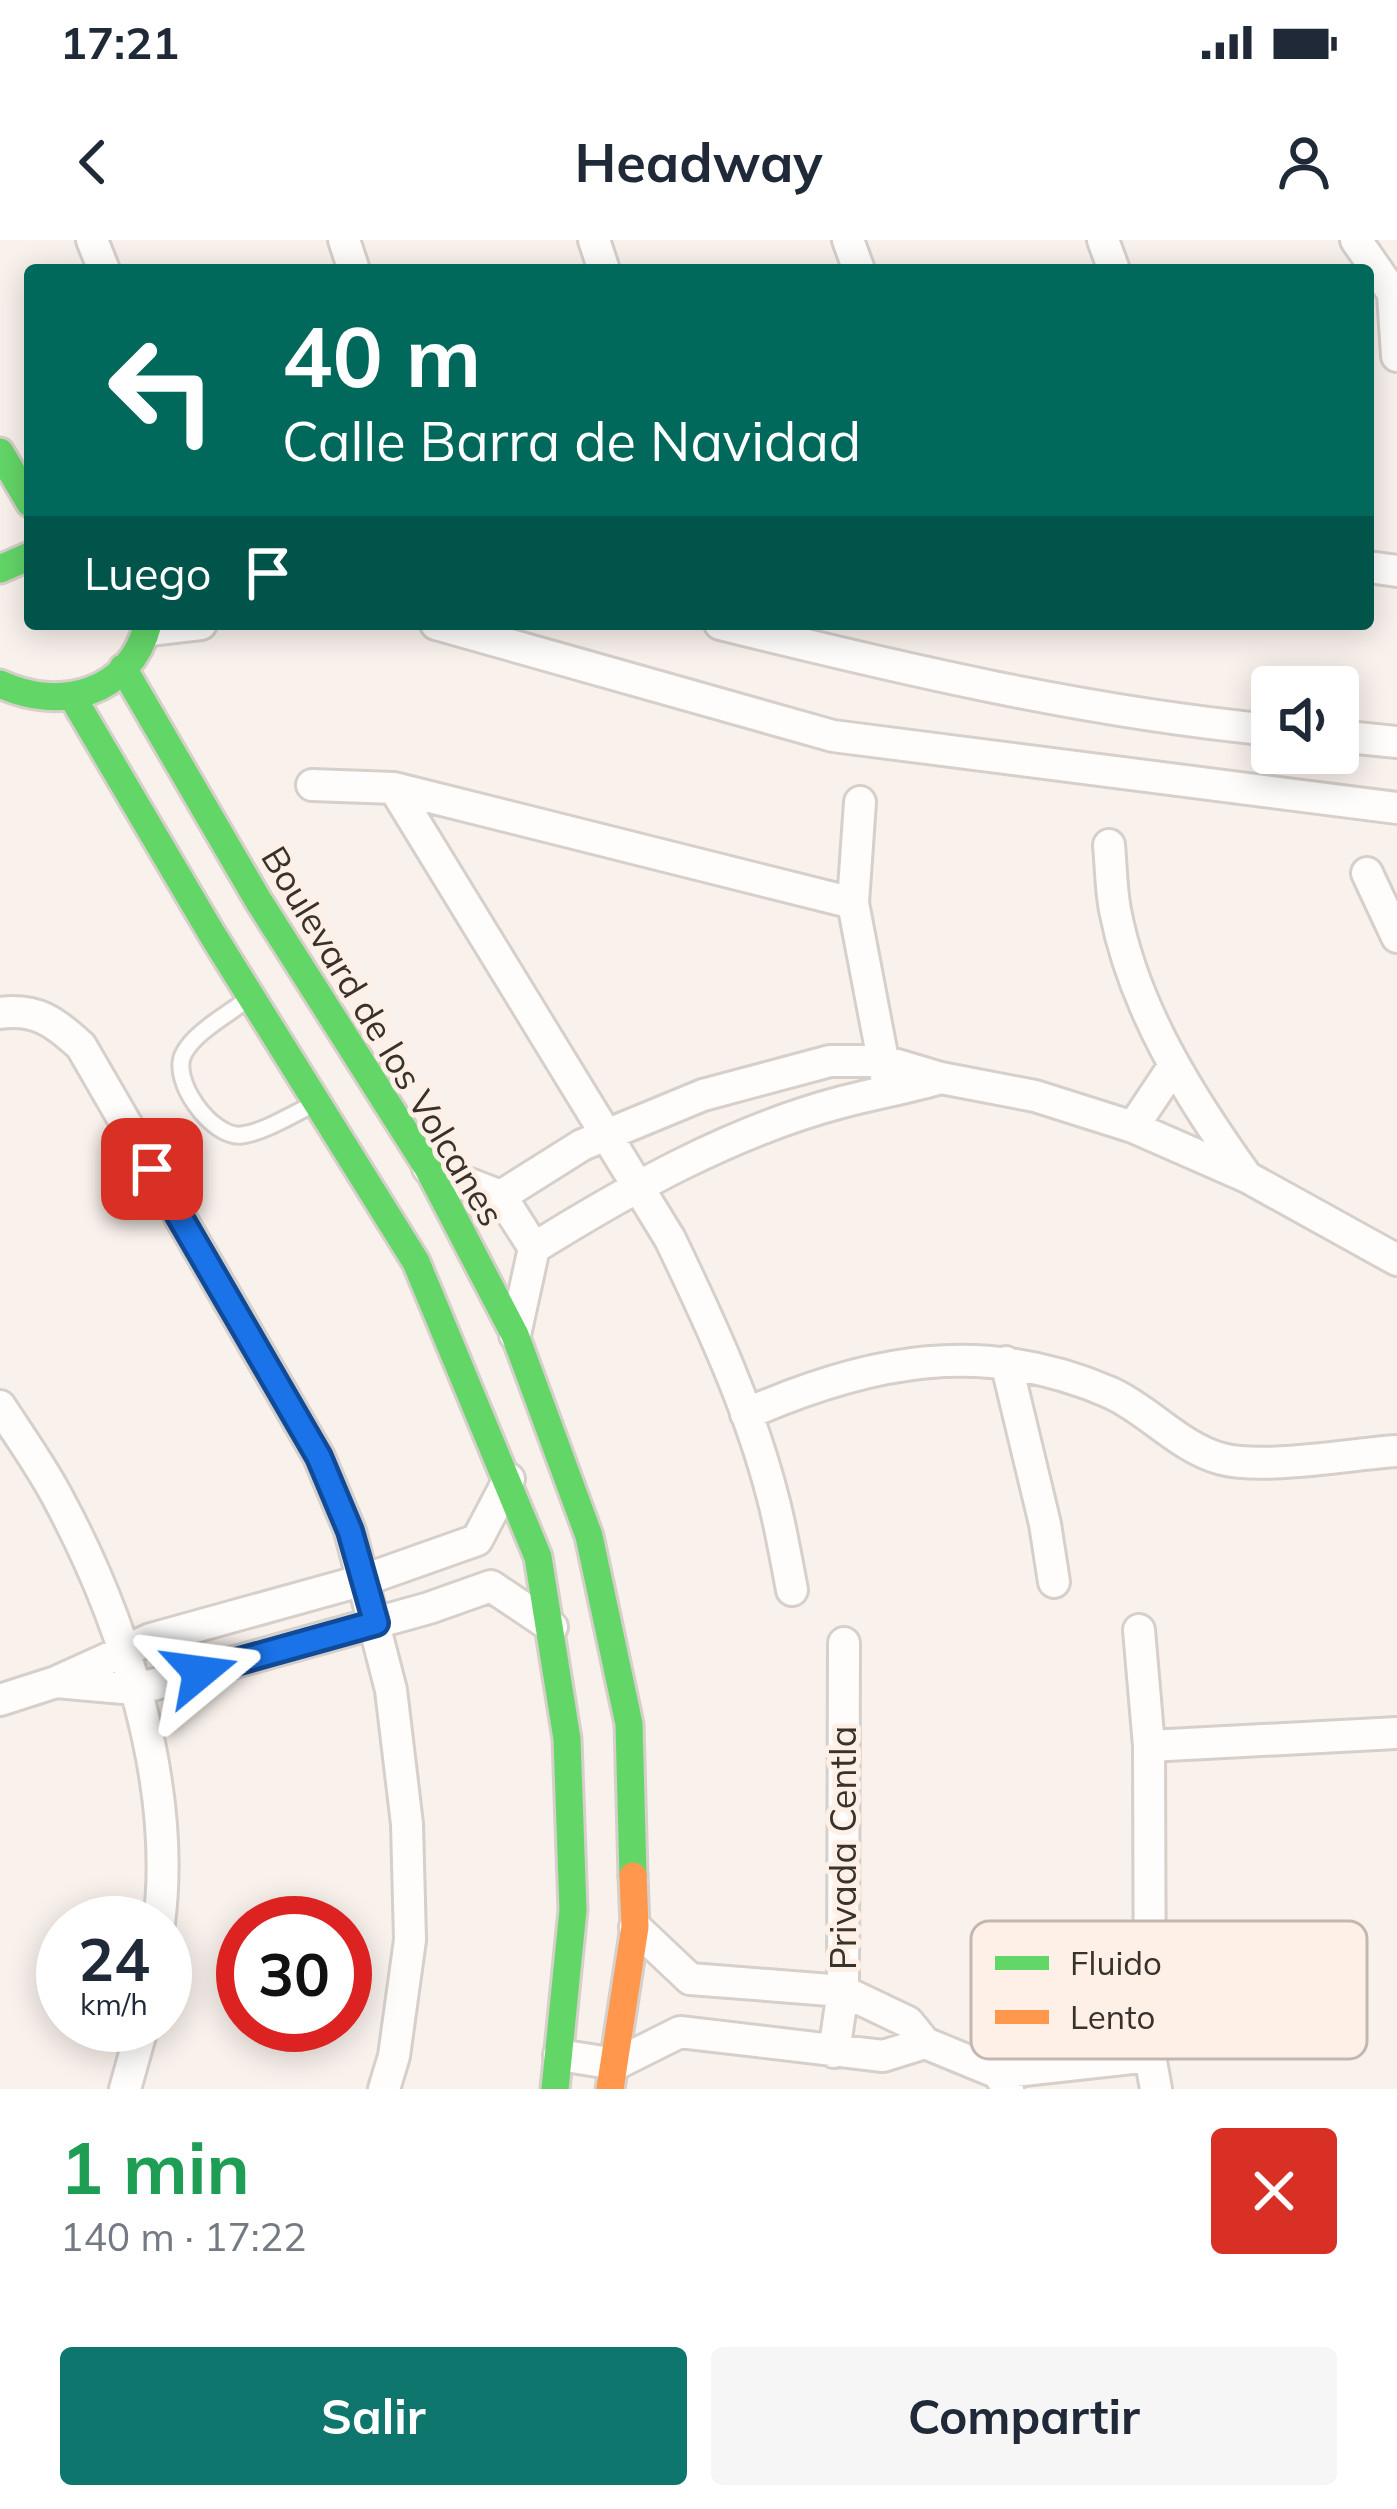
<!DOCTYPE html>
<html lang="es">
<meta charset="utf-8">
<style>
body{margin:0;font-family:Mulish,sans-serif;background:#f6f6f7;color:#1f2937;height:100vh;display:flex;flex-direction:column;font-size:45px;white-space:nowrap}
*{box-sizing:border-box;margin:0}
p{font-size:39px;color:#747a83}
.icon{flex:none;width:66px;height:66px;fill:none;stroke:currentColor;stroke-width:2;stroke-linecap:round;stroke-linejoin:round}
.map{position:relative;height:1849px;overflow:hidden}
.drawer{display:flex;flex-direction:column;background:#fff;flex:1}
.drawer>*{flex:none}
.hud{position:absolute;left:24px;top:24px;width:1350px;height:366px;border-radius:12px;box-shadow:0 6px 30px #0003;background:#00695c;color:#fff;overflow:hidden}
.tools{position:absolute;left:1251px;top:426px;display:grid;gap:24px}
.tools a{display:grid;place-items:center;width:108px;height:108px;border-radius:12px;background:#fff;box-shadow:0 6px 30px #0003;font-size:60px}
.speed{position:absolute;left:36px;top:1656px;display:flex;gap:24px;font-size:60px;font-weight:700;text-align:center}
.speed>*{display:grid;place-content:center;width:156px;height:156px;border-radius:50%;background:#fff;box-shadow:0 6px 30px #0003;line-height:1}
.speed small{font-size:30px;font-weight:400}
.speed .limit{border:18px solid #d22;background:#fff;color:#111}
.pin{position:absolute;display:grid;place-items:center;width:102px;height:102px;color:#fff;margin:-51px;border-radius:24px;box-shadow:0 6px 18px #0006}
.me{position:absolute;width:132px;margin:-66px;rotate:74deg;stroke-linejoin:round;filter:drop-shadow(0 0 9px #0008)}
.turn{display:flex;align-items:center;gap:42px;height:252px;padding:0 60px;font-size:54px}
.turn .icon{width:156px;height:156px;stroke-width:2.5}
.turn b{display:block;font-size:84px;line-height:102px}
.then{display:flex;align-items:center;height:114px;padding:0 60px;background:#0003;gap:24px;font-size:45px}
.round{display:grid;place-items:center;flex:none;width:126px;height:126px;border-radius:12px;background:#f6f6f7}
.headline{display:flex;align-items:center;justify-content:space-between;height:204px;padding:0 60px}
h1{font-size:72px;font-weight:700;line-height:90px;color:#1e9e55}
.button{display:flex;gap:24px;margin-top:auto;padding:24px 60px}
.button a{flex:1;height:138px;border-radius:12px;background:#0f766e;color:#fff;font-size:48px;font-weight:700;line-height:138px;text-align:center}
.button a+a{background:#f6f6f7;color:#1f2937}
.status{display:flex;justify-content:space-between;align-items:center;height:84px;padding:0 60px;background:#fff;direction:ltr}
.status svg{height:33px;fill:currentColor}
header{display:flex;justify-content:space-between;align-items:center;height:156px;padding:0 60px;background:#fff;font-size:54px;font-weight:700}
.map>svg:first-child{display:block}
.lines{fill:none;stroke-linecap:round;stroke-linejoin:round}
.lane-casing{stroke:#d6cfca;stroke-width:21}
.street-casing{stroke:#d6cfca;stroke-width:36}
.fast-casing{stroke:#d6cfca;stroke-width:33}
.slow-casing{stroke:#d6cfca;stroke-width:33}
.lane{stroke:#fefdfc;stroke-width:15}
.street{stroke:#fefdfc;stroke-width:30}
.fast{stroke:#63d668;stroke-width:27}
.slow{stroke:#ff974d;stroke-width:27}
.route-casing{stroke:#114b97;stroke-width:30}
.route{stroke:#1a73e8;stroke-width:21}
.labels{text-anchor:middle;stroke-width:10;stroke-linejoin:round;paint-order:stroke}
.street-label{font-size:36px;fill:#38322d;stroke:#fef0e7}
.key{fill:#fef0e7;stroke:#c3b7af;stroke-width:3}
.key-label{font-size:33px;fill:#38322d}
</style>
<div class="status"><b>17:21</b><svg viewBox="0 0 49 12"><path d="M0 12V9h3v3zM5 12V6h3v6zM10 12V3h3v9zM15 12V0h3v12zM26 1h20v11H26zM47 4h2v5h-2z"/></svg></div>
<header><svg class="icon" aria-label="back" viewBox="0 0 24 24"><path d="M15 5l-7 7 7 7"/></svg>Headway<svg class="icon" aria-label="person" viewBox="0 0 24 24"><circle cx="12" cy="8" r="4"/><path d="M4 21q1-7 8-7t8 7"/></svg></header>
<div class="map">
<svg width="1397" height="1849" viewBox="0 0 1397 1849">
<rect width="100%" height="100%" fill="#f9f1ec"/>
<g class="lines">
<!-- lane casing -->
<g class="lane-casing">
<path id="lane" d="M 249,758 C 229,774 196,791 184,813 C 169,839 212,899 242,895 C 264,892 291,875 312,865"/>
</g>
<!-- street casing -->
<g class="street-casing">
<path id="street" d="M 92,0 L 104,30
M 344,0 L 354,30
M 594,0 L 604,30
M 848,0 L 859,30
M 1103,0 L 1114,30
M 1356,0 L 1397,59
M 1393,54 L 1397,116
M 1368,327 L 1397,331
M 436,384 L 833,496 L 1397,568
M 720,384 C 902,429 1085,472 1272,490
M 149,390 L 201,384
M 1338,496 L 1397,502
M 312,545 L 394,548 L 853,663
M 394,548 L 670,999 C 710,1082 750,1168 773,1258 C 781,1288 786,1319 792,1350
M 860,562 L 853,663 L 887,841
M 1109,605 C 1111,626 1111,649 1115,670 C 1134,769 1189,856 1247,937
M 1367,633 L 1397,697
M 0,773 C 36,768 55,782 81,806 L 319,1217 L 350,1291 L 391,1450 L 407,1584 L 410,1700 L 394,1816 L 384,1849
M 1133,887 L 1173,827
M 428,928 L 501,956 L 582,905 L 703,855 L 830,821 L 884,821 L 941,838 L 1035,856 L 1133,887 L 1247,937 L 1397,1020
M 501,956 L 534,1008
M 515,1095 L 534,1008 C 629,949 732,891 842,862 C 875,853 908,848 941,838
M 1006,1122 L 1045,1284 L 1054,1342
M 0,1166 C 20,1197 42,1227 59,1260 C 124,1381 177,1545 159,1683
M 746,1174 C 869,1120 984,1097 1111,1153 C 1150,1171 1180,1208 1222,1219 C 1265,1230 1351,1214 1397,1211
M 1139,1390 L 1149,1506 L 1150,1816 L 1156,1849
M 56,1442 L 134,1449 L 156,1444 L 429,1368 L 491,1346 L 552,1387
M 0,1460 L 56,1442 L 151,1399 L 364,1340 L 477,1300 L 509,1239
M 1149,1506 L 1397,1493
M 635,1687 L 690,1739 L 843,1751 L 908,1782 L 925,1803 L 998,1833 L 1008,1849
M 834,1812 L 843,1751 L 844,1403
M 559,1815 L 616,1824 L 680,1792 L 883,1816 L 925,1803
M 998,1833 L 1150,1816
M 125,1849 L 143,1785"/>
</g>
<!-- fast casing -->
<g class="fast-casing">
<path id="fast" d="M 0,212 L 30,263
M 0,329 L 30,316
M 123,428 L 258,660 L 428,928 L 515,1095 L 589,1296 L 629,1484 L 633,1636
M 0,444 C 60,472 130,454 148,384
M 73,458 L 212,694 L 416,1022 L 538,1317 L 567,1499 L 573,1670 L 555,1849"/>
</g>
<!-- slow casing -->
<g class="slow-casing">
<path id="slow" d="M 610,1849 L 635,1687 L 633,1636"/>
</g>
<!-- lane -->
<use href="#lane" class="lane"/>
<!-- street -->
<use href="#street" class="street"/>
<!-- fast -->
<use href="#fast" class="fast"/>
<!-- slow -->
<use href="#slow" class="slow"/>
</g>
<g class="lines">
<!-- route casing -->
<g class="route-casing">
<path id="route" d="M 152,929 L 319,1217 L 350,1291 L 376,1383 L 200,1432"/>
</g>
<!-- route -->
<use href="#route" class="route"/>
</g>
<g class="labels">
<!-- street labels -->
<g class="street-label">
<text transform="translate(383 796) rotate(59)" y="13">Boulevard de los Volcanes</text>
<text transform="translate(843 1608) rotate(-90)" y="13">Privada Centla</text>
</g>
</g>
<!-- legend -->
<rect x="971" y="1681" width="396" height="138" rx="18" class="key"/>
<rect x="995" y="1716" width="54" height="14" fill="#63d668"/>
<rect x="995" y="1770" width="54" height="14" fill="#ff974d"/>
<g class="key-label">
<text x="1070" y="1735">Fluido</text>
<text x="1070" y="1789">Lento</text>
</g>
</svg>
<div class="tools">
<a><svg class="icon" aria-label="sound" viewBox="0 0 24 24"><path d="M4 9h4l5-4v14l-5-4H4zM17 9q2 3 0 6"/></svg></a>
</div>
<div class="speed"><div>24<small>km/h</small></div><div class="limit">30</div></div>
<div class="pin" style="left:152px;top:929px;background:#d93025"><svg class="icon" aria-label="arrive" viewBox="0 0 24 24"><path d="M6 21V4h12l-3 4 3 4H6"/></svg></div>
<svg class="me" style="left:200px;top:1432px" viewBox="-20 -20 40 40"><path d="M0-17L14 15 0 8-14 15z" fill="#1a73e8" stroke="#fff" stroke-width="4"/></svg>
<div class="hud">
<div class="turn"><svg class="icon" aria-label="left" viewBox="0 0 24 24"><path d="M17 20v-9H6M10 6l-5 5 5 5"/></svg><div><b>40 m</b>Calle Barra de Navidad</div></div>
<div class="then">Luego<svg class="icon" aria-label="arrive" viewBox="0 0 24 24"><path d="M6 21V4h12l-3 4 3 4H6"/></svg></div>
</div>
</div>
<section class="drawer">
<div class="headline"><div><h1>1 min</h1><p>140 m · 17:22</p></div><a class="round" style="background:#d93025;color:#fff"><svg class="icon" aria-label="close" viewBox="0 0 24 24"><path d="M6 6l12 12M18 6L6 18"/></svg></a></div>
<div class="button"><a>Salir</a><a>Compartir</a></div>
</section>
